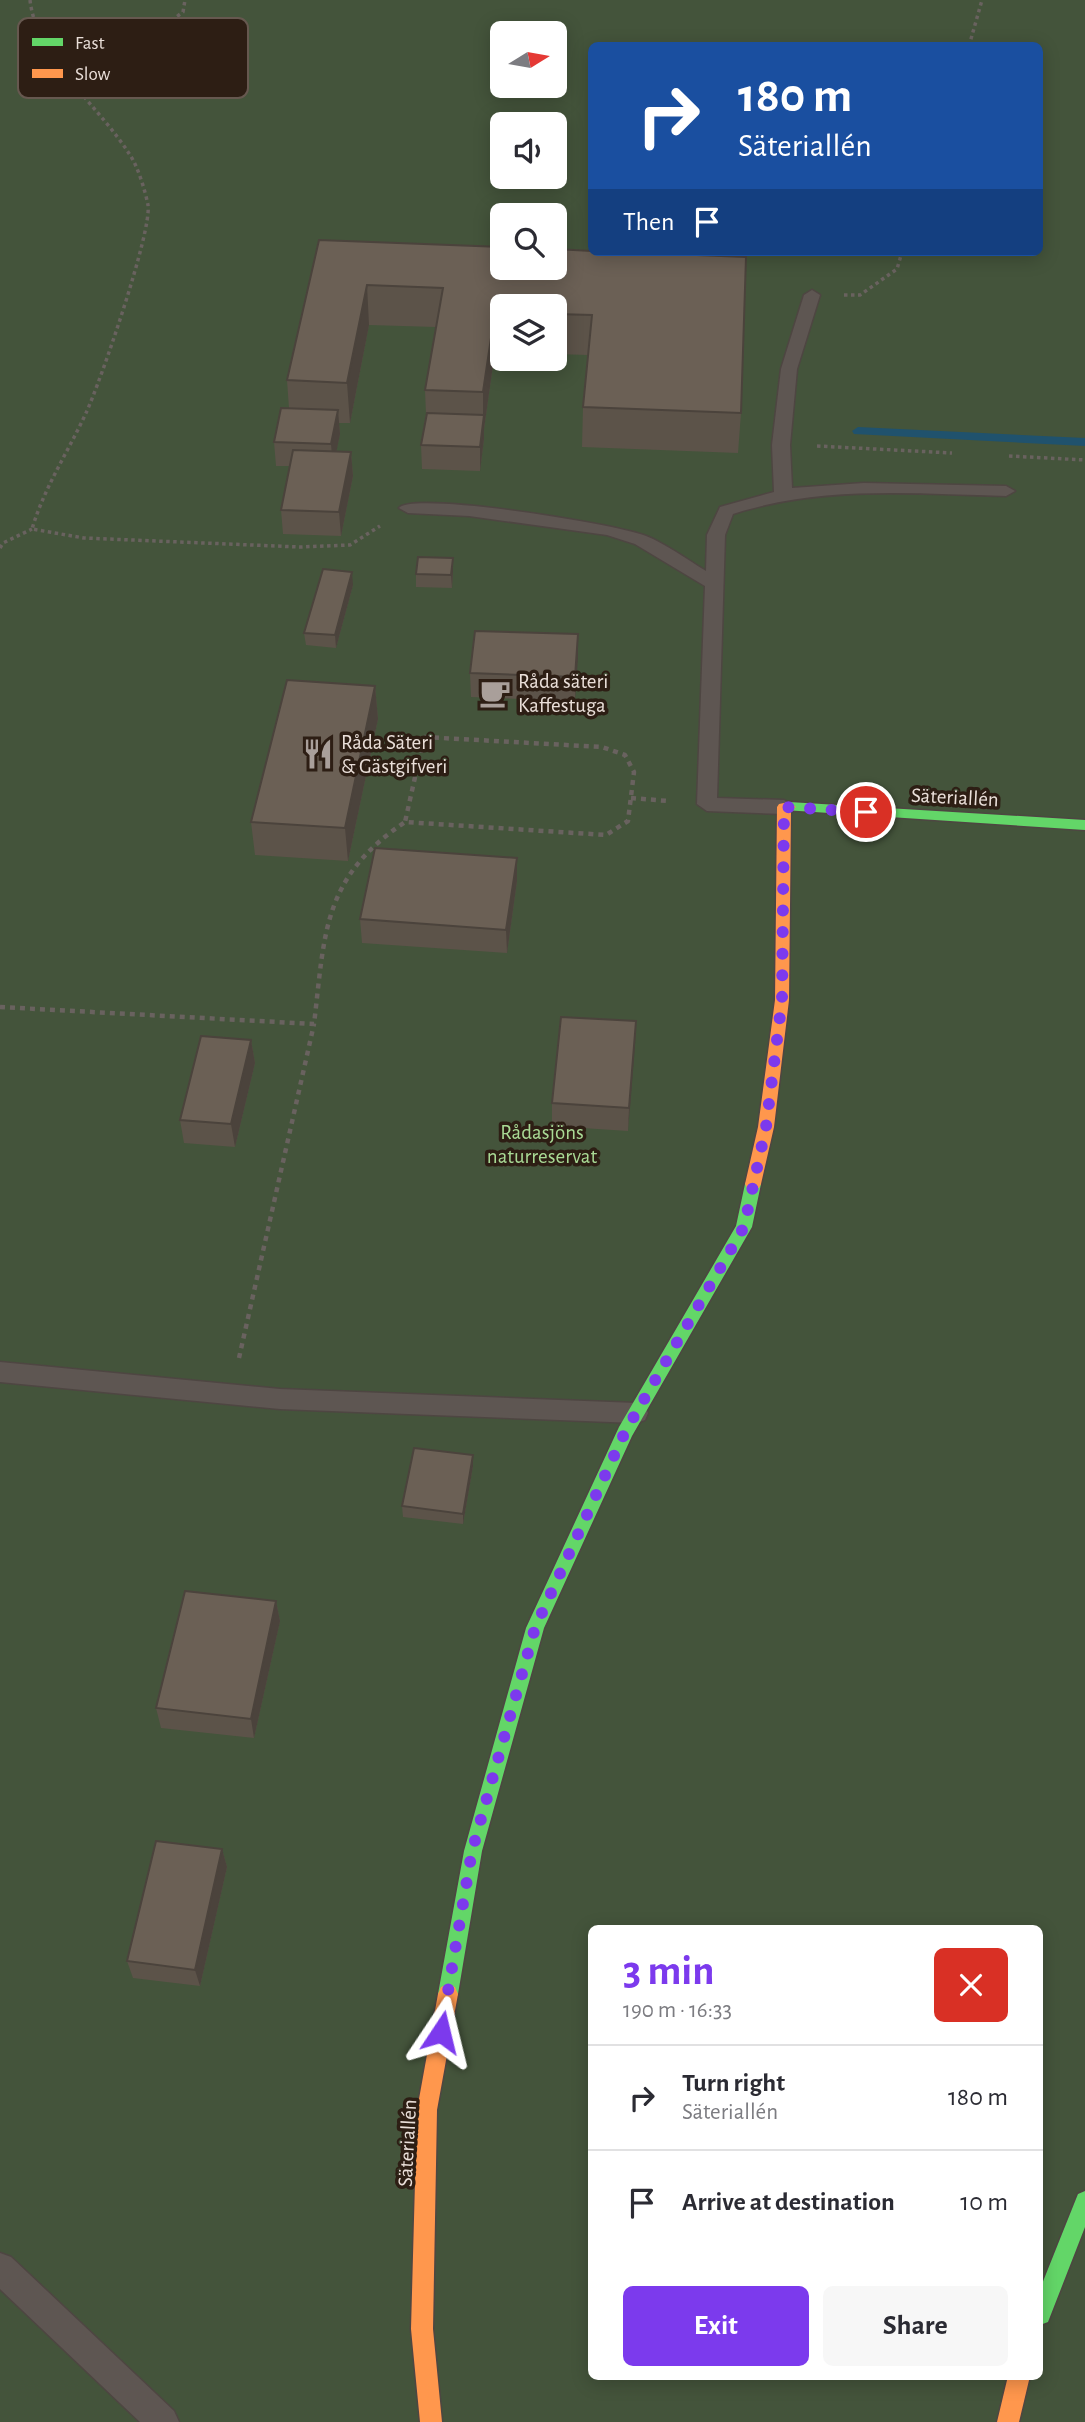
<!DOCTYPE html>
<meta charset="utf-8">
<style>
body{margin:0;font-family:"Alegreya Sans",sans-serif;background:#f7f7f7;color:#2b2b33;height:100vh;display:flex;flex-direction:column;font-size:26px;white-space:nowrap}
*{box-sizing:border-box;margin:0}
p{font-size:23px;color:#7c7c81}
.icon{flex:none;width:38px;height:38px;fill:none;stroke:currentColor;stroke-width:2;stroke-linecap:round;stroke-linejoin:round}
.map{position:relative;flex:1;overflow:hidden}
.drawer{position:absolute;left:588px;top:1925px;width:455px;height:455px;display:flex;flex-direction:column;background:#fff;border-radius:10px;box-shadow:0 4px 18px #0003}
.drawer>*{flex:none}
.top-card{position:absolute;left:588px;top:42px;width:455px;height:214px;border-radius:10px;box-shadow:0 4px 18px #0003;background:#1a4fa0;color:#fff;overflow:hidden}
.needle{width:46px;rotate:79deg}
.fabs{position:absolute;left:490px;top:21px;display:grid;gap:14px}
.fabs a{display:grid;place-items:center;width:77px;height:77px;border-radius:10px;background:#fff;box-shadow:0 4px 18px #0003;font-size:35px}
.pin{position:absolute;display:grid;place-items:center;width:60px;height:60px;color:#fff;margin:-30px;border:4px solid #fff;border-radius:50%;box-shadow:0 2px 7px #0007}
.me{position:absolute;width:77px;margin:-38px;rotate:10deg;stroke-linejoin:round;filter:drop-shadow(0 0 5px #0008)}
.turn{display:flex;align-items:center;gap:24px;height:147px;padding:0 35px;font-size:32px}
.turn .icon{width:91px;height:91px;stroke-width:2.5}
.turn b{display:block;font-size:49px;line-height:60px}
.then{display:flex;align-items:center;height:66px;padding:0 35px;background:#0003;gap:14px;font-size:26px}
.round{display:grid;place-items:center;flex:none;width:74px;height:74px;border-radius:10px;background:#f7f7f7}
.summary{display:flex;align-items:center;justify-content:space-between;height:119px;padding:0 35px}
h1{font-size:42px;font-weight:600;line-height:52px;color:#7c3aed}
.action{display:flex;gap:14px;margin-top:auto;padding:14px 35px}
.action a{flex:1;height:80px;border-radius:10px;background:#7c3aed;color:#fff;font-size:28px;font-weight:600;line-height:80px;text-align:center}
.action a+a{background:#f7f7f7;color:#2b2b33}
ul{padding:0;list-style:none}
li{display:flex;align-items:center;gap:21px;height:105px;padding:0 35px;border-top:2px solid #e1e1e2}
li div{flex:1}
li b{display:block;font-size:26px}
li em{font-style:normal}
.map>svg:first-child{display:block}
.green{fill:#44543b;fill-rule:evenodd}
.lines{fill:none;stroke-linecap:round;stroke-linejoin:round}
.stream{fill:#20526d;fill-rule:evenodd}
.lane-casing{stroke:#4e4642;stroke-width:3}
.fast-casing{stroke:#4e4642;stroke-width:3}
.slow-casing{stroke:#4e4642;stroke-width:3}
.path-far1{stroke:#69625f;stroke-width:3.5;stroke-dasharray:3.5 3.5;stroke-linecap:butt}
.path{stroke:#69625f;stroke-width:4.5;stroke-dasharray:5 5;stroke-linecap:butt}
.lane{fill:#5e5652;fill-rule:evenodd}
.fast{fill:#63d668;fill-rule:evenodd}
.slow{fill:#ff974d;fill-rule:evenodd}
.wall{fill:#5c5349}
.shaded-wall{fill:#4b433c}
.building{fill:#6b6055;stroke:#4b433c;stroke-width:2}
.route{stroke:#7c3aed;stroke-width:12;stroke-dasharray:0 21.6}
.labels{text-anchor:middle;stroke-width:7;stroke-linejoin:round;paint-order:stroke}
.poi-label{font-size:21px;fill:#eadfd9;stroke:#2d1e14;text-anchor:start}
.street-label{font-size:21px;fill:#eadfd9;stroke:#2d1e14}
.park-label{font-size:21px;fill:#a9da95;stroke:#2d1e14}
.key{fill:#2d1e14;stroke:#66584f;stroke-width:2}
.key-label{font-size:19px;fill:#eadfd9}
</style>
<div class="map">
<svg width="1085" height="2422" viewBox="0 0 1085 2422">
<rect width="100%" height="100%" fill="#312824"/>
<!-- green -->
<path class="green" d="M 0,0 L 1085,0 L 1085,2422 L 0,2422 ZM 502,33 L 555,33 L 555,86 L 502,86 ZM 592,46 L 1040,46 L 1040,252 L 592,252 ZM 502,124 L 555,124 L 555,177 L 502,177 ZM 502,215 L 555,215 L 555,268 L 502,268 ZM 502,306 L 555,306 L 555,359 L 502,359 ZM 592,1928 L 1040,1928 L 1040,2376 L 592,2376 Z"/>
<g class="lines">
<!-- stream -->
<path class="stream" d="M 858,427 L 1085,438 L 1085,446 L 854,434 L 852,431 Z"/>
<!-- lane casing -->
<g class="lane-casing">
<path id="lane" d="M 812,290 L 820,295 L 797,369 L 790,445 L 792,488 L 864,483 L 1006,486 L 1015,491 L 1006,496 C 915,494 822,485 733,514 L 725,535 L 717,798 L 784,800 L 794,807 L 784,814 L 707,811 L 697,804 L 705,586 L 635,544 L 607,535 L 469,516 L 408,513 L 399,508 C 413,491 618,524 646,536 C 666,544 686,559 706,571 L 707,535 L 720,507 L 774,492 L 772,445 L 781,369 L 804,295 Z
M 0,1362 L 280,1389 L 636,1403 L 645,1406 L 648,1413 L 645,1420 L 636,1423 L 280,1409 L 0,1382 Z
M 0,2253 L 11,2257 L 174,2411 L 179,2422 L 140,2422 L 0,2289 Z"/>
</g>
<!-- fast casing -->
<g class="fast-casing">
<path id="fast" d="M 789,802 L 1085,820 L 1085,830 L 784,810 L 782,807 L 784,804 Z
M 753,1178 L 759,1180 L 761,1184 L 752,1227 L 632,1436 L 544,1628 L 482,1851 L 458,1994 L 455,2001 L 448,2004 L 441,2001 L 438,1994 L 464,1851 L 526,1628 L 619,1427 L 736,1226 L 745,1184 L 747,1180 Z
M 1085,2191 L 1085,2227 L 1048,2322 L 1040,2325 L 1040,2289 L 1078,2194 Z"/>
</g>
<!-- slow casing -->
<g class="slow-casing">
<path id="slow" d="M 789,802 L 796,807 L 791,811 L 789,1000 L 774,1127 L 761,1184 L 759,1188 L 747,1188 L 745,1184 L 758,1127 L 775,1000 L 777,807 L 779,804 Z
M 448,1984 L 455,1987 L 458,1994 L 437,2110 L 433,2329 L 442,2422 L 420,2422 L 411,2329 L 417,2110 L 438,1994 L 441,1987 Z
M 1008,2376 L 1030,2376 L 1019,2422 L 997,2422 Z"/>
</g>
<!-- path-far1 -->
<path class="path-far1" d="M 30,0 C 36,57 100,107 130,155 C 138,167 145,190 148,205 C 152,232 100,383 86,413 C 68,452 44,488 32,529 L 84,538 L 300,547 L 350,545 L 380,526
M 969,46 L 982,0
M 68,76 L 92,56 L 153,34 L 183,12 L 185,0
M 844,295 L 860,295 L 897,269 L 902,252
M 817,446 L 952,453
M 1009,456 L 1085,460
M 0,548 L 3,543 L 32,529"/>
<!-- path -->
<path class="path" d="M 424,737 L 602,747 L 625,755 L 634,772 L 628,821 L 606,835 L 405,822 Z
M 631,798 L 668,801
M 0,1007 L 314,1024 C 325,933 322,878 405,822
M 239,1358 L 314,1024"/>
<!-- lane -->
<use href="#lane" class="lane"/>
<!-- fast -->
<use href="#fast" class="fast"/>
<!-- slow -->
<use href="#slow" class="slow"/>
</g>
<!-- wall -->
<path class="wall" d="M 319,240 L 555,268 L 741,413 L 738,453 L 582,447 L 583,407 L 588,355 L 555,354 L 555,306 L 502,306 L 502,352 L 495,351 L 484,429 L 484,439 L 480,471 L 422,469 L 421,445 L 426,414 L 425,390 L 436,327 L 369,325 L 350,423 L 339,423 L 340,434 L 336,452 L 351,452 L 353,476 L 341,536 L 283,534 L 281,510 L 290,466 L 276,466 L 274,442 L 289,408 L 287,380 Z
M 453,558 L 453,571 L 452,588 L 416,587 L 416,574 Z
M 353,585 L 336,648 L 306,645 L 304,633 Z
M 578,634 L 575,701 L 471,697 L 470,673 Z
M 375,686 L 378,719 L 348,861 L 255,855 L 251,822 Z
M 517,881 L 507,953 L 362,943 L 360,919 Z
M 636,1021 L 628,1131 L 552,1126 L 552,1103 Z
M 251,1040 L 255,1063 L 235,1147 L 184,1143 L 180,1120 Z
M 473,1455 L 473,1466 L 463,1524 L 403,1517 L 402,1506 Z
M 276,1601 L 280,1621 L 254,1738 L 161,1728 L 156,1708 Z
M 222,1849 L 227,1867 L 200,1986 L 133,1978 L 127,1961 Z"/>
<!-- shaded-wall -->
<path class="shaded-wall" d="M 367,285 L 369,325 L 350,423 L 347,383 Z
M 495,311 L 495,351 L 484,429 L 484,439 L 480,471 L 480,447 L 483,420 L 483,392 Z
M 338,410 L 340,434 L 333,468 L 331,444 Z
M 351,452 L 353,476 L 341,536 L 339,512 Z
M 453,558 L 453,571 L 452,588 L 451,575 Z
M 352,572 L 353,585 L 336,648 L 335,635 Z
M 578,634 L 578,658 L 575,701 L 575,677 Z
M 375,686 L 378,719 L 348,861 L 345,828 Z
M 517,858 L 517,881 L 507,953 L 506,930 Z
M 636,1021 L 635,1044 L 628,1131 L 629,1108 Z
M 251,1040 L 255,1063 L 235,1147 L 231,1124 Z
M 473,1455 L 473,1466 L 463,1524 L 463,1514 Z
M 276,1601 L 280,1621 L 254,1738 L 251,1719 Z
M 222,1849 L 227,1867 L 200,1986 L 195,1970 Z"/>
<!-- building -->
<path class="building" d="M 319,240 L 502,247 L 502,268 L 555,268 L 555,249 L 592,251 L 592,252 L 623,252 L 746,257 L 741,413 L 583,407 L 592,315 L 555,314 L 555,306 L 502,306 L 502,312 L 495,311 L 483,392 L 425,390 L 443,288 L 367,285 L 347,383 L 287,380 Z
M 281,408 L 338,410 L 331,444 L 274,442 Z
M 427,413 L 484,415 L 480,447 L 421,445 Z
M 293,450 L 351,452 L 339,512 L 281,510 Z
M 418,557 L 453,558 L 451,575 L 416,574 Z
M 323,569 L 352,572 L 335,635 L 304,633 Z
M 475,631 L 578,634 L 575,677 L 470,673 Z
M 287,680 L 375,686 L 345,828 L 251,822 Z
M 375,848 L 517,858 L 506,930 L 360,919 Z
M 561,1017 L 636,1021 L 629,1108 L 552,1103 Z
M 201,1036 L 251,1040 L 231,1124 L 180,1120 Z
M 414,1448 L 473,1455 L 463,1514 L 402,1506 Z
M 185,1591 L 276,1601 L 251,1719 L 156,1708 Z
M 156,1841 L 222,1849 L 195,1970 L 127,1961 Z"/>
<g class="lines">
<!-- route -->
<path class="route" d="M 441,2032 L 472,1851 L 535,1628 L 625,1432 L 744,1227 L 766,1127 L 782,1000 L 784,807 L 866,812"/>
</g>
<!-- icons -->
<defs>
<g id="cafe-bare" transform="scale(2.415)"><path d="M-5.5-4.5H6V0H3Q3 3.5 0 3.5H-2.5Q-5.5 3.5-5.5 0ZM3-3.2v2h1.7v-2ZM-6 4.5H4V6H-6Z" fill="#a99f9a" stroke="#2d1e14" stroke-width="2.5" paint-order="stroke"/></g>
<g id="restaurant-bare" transform="scale(2.415)"><path d="M-5-6h1v4h1v-4h1v4h1v-4h1v5L-1.5 .5V6h-2V.5L-5-1ZM5-6V6H3V1.5H1.5Q1.5-4 5-6Z" fill="#a99f9a" stroke="#2d1e14" stroke-width="2.5" paint-order="stroke"/></g>
</defs>
<g fill-rule="evenodd">
<use href="#cafe-bare" x="495" y="693"/>
<use href="#restaurant-bare" x="318" y="754"/>
</g>
<g class="labels">
<!-- poi labels -->
<g class="poi-label">
<text x="518" y="688">Råda säteri<tspan x="518" dy="24">Kaffestuga</tspan></text>
<text x="341" y="749">Råda Säteri<tspan x="341" dy="24">&amp; Gästgifveri</tspan></text>
</g>
<!-- street labels -->
<g class="street-label">
<text transform="translate(955 797) rotate(3)" y="7">Säteriallén</text>
<text transform="translate(407 2143) rotate(-87)" y="7">Säteriallén</text>
</g>
<!-- park labels -->
<g class="park-label">
<text x="542" y="1139">Rådasjöns<tspan x="542" dy="24">naturreservat</tspan></text>
</g>
</g>
<!-- legend -->
<rect x="18" y="18" width="230" height="80" rx="10" class="key"/>
<rect x="32" y="38" width="31" height="8" fill="#63d668"/>
<rect x="32" y="69" width="31" height="9" fill="#ff974d"/>
<g class="key-label">
<text x="75" y="49">Fast</text>
<text x="75" y="80">Slow</text>
</g>
</svg>
<div class="fabs">
<a><svg class="needle" viewBox="-14 -14 28 28"><path d="M0-13l5 13h-10z" fill="#e53935"/><path d="M0 13l5-13h-10z" fill="#7c7c81"/></svg></a>
<a><svg class="icon" aria-label="sound" viewBox="0 0 24 24"><path d="M4 9h4l5-4v14l-5-4H4zM17 9q2 3 0 6"/></svg></a>
<a><svg class="icon" aria-label="search" viewBox="0 0 24 24"><circle cx="10" cy="10" r="6"/><path d="M15 15l6 6"/></svg></a>
<a><svg class="icon" aria-label="layers" viewBox="0 0 24 24"><path d="M12 4l9 5-9 5-9-5zM3 14l9 5 9-5"/></svg></a>
</div>
<div class="pin" style="left:866px;top:812px;background:#d93025"><svg class="icon" aria-label="arrive" viewBox="0 0 24 24"><path d="M6 21V4h12l-3 4 3 4H6"/></svg></div>
<svg class="me" style="left:441px;top:2032px" viewBox="-20 -20 40 40"><path d="M0-17L14 15 0 8-14 15z" fill="#7c3aed" stroke="#fff" stroke-width="4"/></svg>
<div class="top-card">
<div class="turn"><svg class="icon" aria-label="right" viewBox="0 0 24 24"><path d="M7 20v-9h11M14 6l5 5-5 5"/></svg><div><b>180 m</b>Säteriallén</div></div>
<div class="then">Then<svg class="icon" aria-label="arrive" viewBox="0 0 24 24"><path d="M6 21V4h12l-3 4 3 4H6"/></svg></div>
</div>
<section class="drawer">
<div class="summary"><div><h1>3 min</h1><p>190 m · 16:33</p></div><a class="round" style="background:#d93025;color:#fff"><svg class="icon" aria-label="close" viewBox="0 0 24 24"><path d="M6 6l12 12M18 6L6 18"/></svg></a></div>
<ul>
<li><svg class="icon" aria-label="right" viewBox="0 0 24 24"><path d="M7 20v-9h11M14 6l5 5-5 5"/></svg><div><b>Turn right</b><p>Säteriallén</p></div><em>180 m</em></li>
<li><svg class="icon" aria-label="arrive" viewBox="0 0 24 24"><path d="M6 21V4h12l-3 4 3 4H6"/></svg><div><b>Arrive at destination</b></div><em>10 m</em></li>
</ul>
<div class="action"><a>Exit</a><a>Share</a></div>
</section>
</div>
